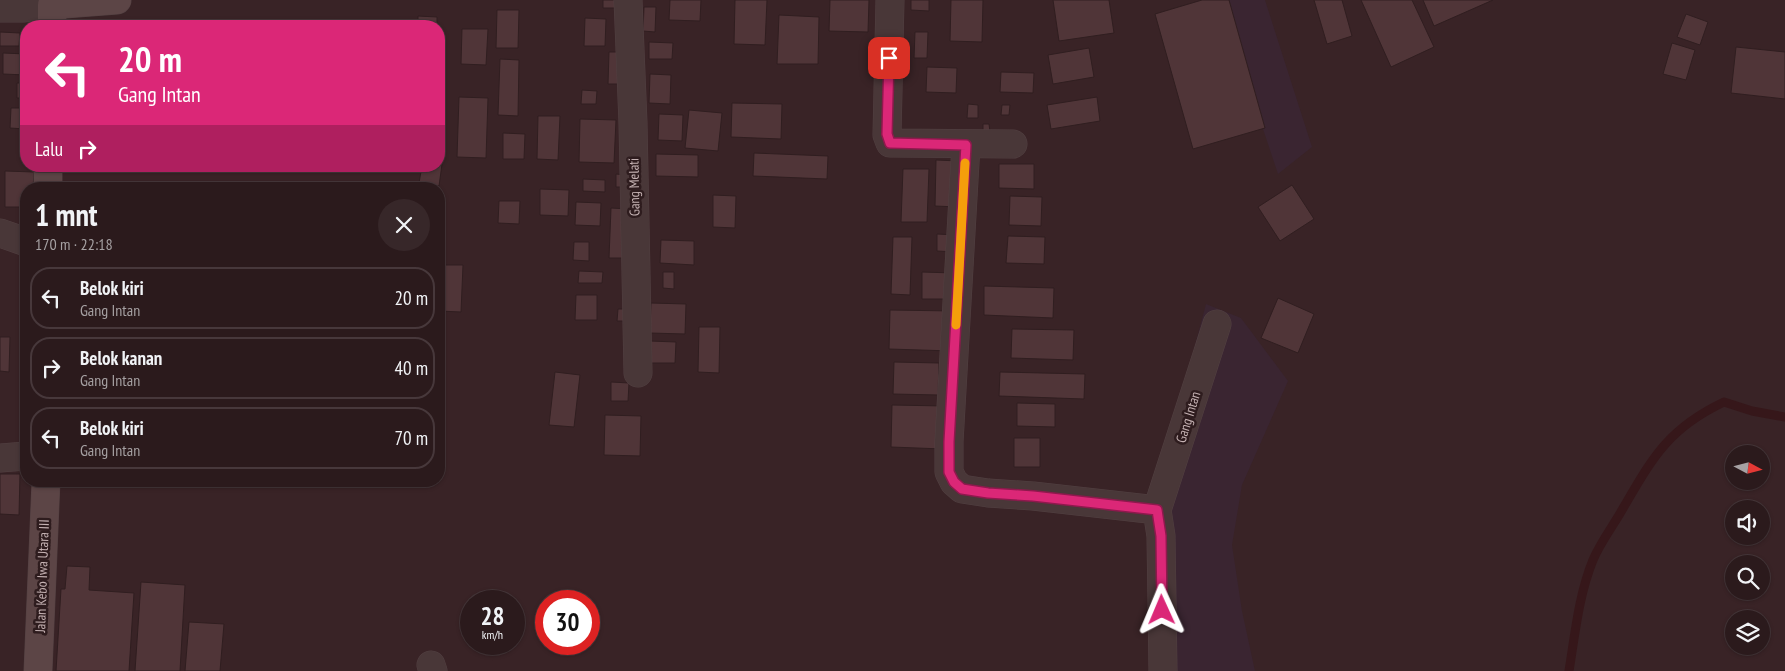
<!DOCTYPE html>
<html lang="id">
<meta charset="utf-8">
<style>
body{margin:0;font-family:"PT Sans Narrow",sans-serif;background:#372729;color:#f1f3f6;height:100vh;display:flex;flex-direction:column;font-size:19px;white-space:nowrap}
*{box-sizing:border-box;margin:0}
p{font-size:16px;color:#a6a1a3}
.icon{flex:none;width:28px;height:28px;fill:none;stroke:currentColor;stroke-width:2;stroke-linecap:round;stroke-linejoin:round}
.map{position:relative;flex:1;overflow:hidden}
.drawer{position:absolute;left:20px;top:182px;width:425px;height:305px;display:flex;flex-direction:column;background:#2b1a1c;border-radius:20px;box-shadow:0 1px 4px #0004,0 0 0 1px #47383b}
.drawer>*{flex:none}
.hud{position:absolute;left:20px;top:20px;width:425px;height:152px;border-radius:20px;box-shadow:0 1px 4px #0004,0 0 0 1px #47383b;background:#db2777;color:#fff;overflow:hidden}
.needle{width:32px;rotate:97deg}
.controls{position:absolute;left:1725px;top:445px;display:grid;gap:10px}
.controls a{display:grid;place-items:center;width:45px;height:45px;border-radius:50%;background:#2b1a1c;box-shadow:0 1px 4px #0004,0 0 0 1px #47383b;font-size:25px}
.speed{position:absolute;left:460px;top:590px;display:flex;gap:10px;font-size:25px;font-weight:700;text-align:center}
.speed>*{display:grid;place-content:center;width:65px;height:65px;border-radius:50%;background:#2b1a1c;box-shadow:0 1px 4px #0004,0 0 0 1px #47383b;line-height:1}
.speed small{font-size:12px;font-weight:400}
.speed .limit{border:8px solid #d22;background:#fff;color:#111}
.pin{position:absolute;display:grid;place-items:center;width:42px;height:42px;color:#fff;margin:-21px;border-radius:10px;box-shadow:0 2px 8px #0006}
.me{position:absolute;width:55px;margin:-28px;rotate:359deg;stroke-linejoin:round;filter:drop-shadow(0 0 4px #0008)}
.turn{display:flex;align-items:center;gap:18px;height:105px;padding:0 15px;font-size:22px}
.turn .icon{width:65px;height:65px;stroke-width:2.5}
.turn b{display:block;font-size:35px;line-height:42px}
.then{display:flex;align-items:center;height:48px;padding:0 15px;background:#0003;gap:10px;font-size:19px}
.round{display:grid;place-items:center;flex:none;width:52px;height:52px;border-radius:26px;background:#372729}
.headline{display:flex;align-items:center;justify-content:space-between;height:85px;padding:0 15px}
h1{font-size:30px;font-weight:700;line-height:38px}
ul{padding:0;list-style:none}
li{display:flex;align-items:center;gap:15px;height:62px;margin:0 10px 8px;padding:0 5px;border:2px solid #47383b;border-radius:20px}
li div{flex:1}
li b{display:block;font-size:19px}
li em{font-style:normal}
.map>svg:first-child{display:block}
.green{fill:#3a2531}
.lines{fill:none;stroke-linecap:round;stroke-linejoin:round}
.stream{stroke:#36171a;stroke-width:9}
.building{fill:#503538;stroke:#301e20}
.street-casing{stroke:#524042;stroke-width:29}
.secondary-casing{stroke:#524042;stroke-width:29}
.street{stroke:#493738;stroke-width:28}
.secondary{stroke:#5c4546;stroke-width:28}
.route-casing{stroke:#8e194d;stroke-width:12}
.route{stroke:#db2777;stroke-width:9}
.slow{stroke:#f59e0b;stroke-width:9}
.labels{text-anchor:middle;stroke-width:5;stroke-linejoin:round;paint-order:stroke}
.street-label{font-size:14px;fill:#c5b2b3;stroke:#2e1c1e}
</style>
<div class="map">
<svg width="1785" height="671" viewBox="0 0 1785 671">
<rect width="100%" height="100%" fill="#392326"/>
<!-- green -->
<path class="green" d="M 1220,0 L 1265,0 L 1312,147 L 1278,174 Z
M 1206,304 L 1241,318 L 1288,381 L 1242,485 L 1232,545 L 1242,611 L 1255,671 L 1149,671 L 1149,519 Z"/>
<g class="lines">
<!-- stream -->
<path class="stream" d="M 1569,671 C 1575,634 1579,594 1593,560 C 1600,543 1613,526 1622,510 C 1652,459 1667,429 1724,402 L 1752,411 L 1785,417"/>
</g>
<!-- building -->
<path class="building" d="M 603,0 L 620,0 L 620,8 L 603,8 Z
M 670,0 L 701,0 L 700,21 L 669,20 Z
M 735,0 L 767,0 L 765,45 L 734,44 Z
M 830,0 L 869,0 L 868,32 L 829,31 Z
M 911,0 L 929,0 L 929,11 L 911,10 Z
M 951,0 L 983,0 L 982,42 L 950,41 Z
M 1053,0 L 1109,0 L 1114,33 L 1059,41 Z
M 1202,0 L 1229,0 L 1265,128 L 1193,149 L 1155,14 Z
M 1314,0 L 1342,0 L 1352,36 L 1327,44 Z
M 1361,0 L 1412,0 L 1434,47 L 1391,67 Z
M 1423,0 L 1493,0 L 1434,26 Z
M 644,7 L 656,7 L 655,32 L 643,31 Z
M 497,10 L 519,10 L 518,48 L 496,48 Z
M 1686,14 L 1708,22 L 1700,45 L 1677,37 Z
M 779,15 L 819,17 L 818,64 L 777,64 Z
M 418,16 L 437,17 L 437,26 L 418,26 Z
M 585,18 L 606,19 L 605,46 L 584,46 Z
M 462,29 L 488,29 L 486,65 L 461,64 Z
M 0,32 L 20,33 L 19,46 L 0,46 Z
M 915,32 L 928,32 L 927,58 L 914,58 Z
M 649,42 L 673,43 L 672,59 L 649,59 Z
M 1672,43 L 1695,50 L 1686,80 L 1663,74 Z
M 1736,47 L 1785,52 L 1785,99 L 1731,93 Z
M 1089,48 L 1094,77 L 1053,84 L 1048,55 Z
M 609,52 L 623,52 L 623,84 L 608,84 Z
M 3,53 L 26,54 L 26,75 L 3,74 Z
M 500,59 L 519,60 L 518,116 L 498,115 Z
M 927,67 L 957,68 L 956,93 L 926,92 Z
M 1001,72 L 1034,73 L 1033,93 L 1000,92 Z
M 650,74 L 671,75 L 670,104 L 649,103 Z
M 17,83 L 25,83 L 24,98 L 17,98 Z
M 582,90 L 597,91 L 596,104 L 581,104 Z
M 459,97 L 488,98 L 486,158 L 457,157 Z
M 1097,97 L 1100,121 L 1051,129 L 1047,105 Z
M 732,103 L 782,104 L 781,139 L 731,137 Z
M 968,104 L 978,105 L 978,118 L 967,118 Z
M 1002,105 L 1010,105 L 1009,115 L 1001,115 Z
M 11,108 L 26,108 L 25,129 L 10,128 Z
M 689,110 L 722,113 L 718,151 L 685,148 Z
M 659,114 L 683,115 L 682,141 L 658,140 Z
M 538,116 L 560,116 L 558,160 L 537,159 Z
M 580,119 L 616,120 L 614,163 L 579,162 Z
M 983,124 L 989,124 L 990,132 L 983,131 Z
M 503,133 L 525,134 L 524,159 L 503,159 Z
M 439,150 L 444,150 L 439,186 L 419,183 L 422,166 L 439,166 Z
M 754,153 L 828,156 L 827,179 L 753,176 Z
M 656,154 L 698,155 L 698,177 L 656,176 Z
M 936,160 L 959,161 L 958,207 L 935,206 Z
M 999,164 L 1034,164 L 1034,189 L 999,188 Z
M 903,169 L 929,169 L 927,222 L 901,222 Z
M 5,171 L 34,172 L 33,189 L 26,189 L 26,207 L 5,207 Z
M 616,174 L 626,175 L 626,187 L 616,187 Z
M 583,179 L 605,180 L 605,192 L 583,191 Z
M 1292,185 L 1314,219 L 1280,241 L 1258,207 Z
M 540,189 L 569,190 L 568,216 L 540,215 Z
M 713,195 L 736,196 L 735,228 L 713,227 Z
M 1010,196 L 1042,197 L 1041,226 L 1009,225 Z
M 499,201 L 520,201 L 519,224 L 498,223 Z
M 576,202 L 601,203 L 600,226 L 575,225 Z
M 611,208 L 629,209 L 628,258 L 609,258 Z
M 937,234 L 957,235 L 956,252 L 937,251 Z
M 1008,236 L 1045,237 L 1044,264 L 1006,263 Z
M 893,237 L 912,237 L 910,295 L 891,294 Z
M 661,240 L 694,241 L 694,265 L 660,263 Z
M 574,242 L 589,242 L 589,261 L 573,260 Z
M 440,265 L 463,265 L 461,312 L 439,311 Z
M 579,271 L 603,272 L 602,283 L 578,283 Z
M 663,272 L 674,272 L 674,289 L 663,288 Z
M 922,272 L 954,273 L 952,299 L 922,299 Z
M 984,286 L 1054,288 L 1053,318 L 984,315 Z
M 576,295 L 597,295 L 597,320 L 575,320 Z
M 1278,298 L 1314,314 L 1298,353 L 1261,338 Z
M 651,303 L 686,304 L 685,334 L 650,333 Z
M 618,309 L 628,309 L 628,321 L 617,321 Z
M 890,310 L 953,311 L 952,351 L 889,349 Z
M 699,327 L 720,327 L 719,373 L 698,372 Z
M 1012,329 L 1074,330 L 1073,360 L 1011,358 Z
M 0,337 L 10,337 L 9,372 L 0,371 Z
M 650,341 L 676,342 L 675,363 L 650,363 Z
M 894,362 L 939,363 L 938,395 L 893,394 Z
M 555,372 L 580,375 L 574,427 L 549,425 Z
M 1000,372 L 1085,374 L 1084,399 L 999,396 Z
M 611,382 L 629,383 L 628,401 L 611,401 Z
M 1017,403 L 1055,404 L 1055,427 L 1017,426 Z
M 892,405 L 944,406 L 943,449 L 891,447 Z
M 605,415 L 641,416 L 640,456 L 604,455 Z
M 1014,438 L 1040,438 L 1040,467 L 1014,467 Z
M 0,474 L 20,474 L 19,515 L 0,514 Z
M 67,566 L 90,567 L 89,590 L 134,593 L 129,671 L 56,671 L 61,589 L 65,589 Z
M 141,582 L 185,585 L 180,671 L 135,671 Z
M 189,622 L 224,624 L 220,671 L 185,671 Z"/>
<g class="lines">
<!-- street casing -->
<g class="street-casing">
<path id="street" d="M 628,0 L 633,123 L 638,373
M 890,0 L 887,135 L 890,143 L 1013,144
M 0,8 L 23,8 L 52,5
M 966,145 L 949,442 L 949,472 L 954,482 L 962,489 L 988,493 L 1033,496 L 1157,510
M 0,233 L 26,242
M 0,458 L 26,456
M 431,665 L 433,671
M 1163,671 L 1161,536 L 1157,510 L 1217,324"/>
</g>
<!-- secondary casing -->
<g class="secondary-casing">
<path id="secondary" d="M 52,26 L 52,5 L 117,0
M 48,189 L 48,166
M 38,671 L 46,481"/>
</g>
<!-- street -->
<use href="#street" class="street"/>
<!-- secondary -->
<use href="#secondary" class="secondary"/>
</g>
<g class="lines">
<!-- route casing -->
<g class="route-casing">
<path id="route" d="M 889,58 L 887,134 L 890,143 L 966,145 L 949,442 L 949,472 L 954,482 L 962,489 L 988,493 L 1033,496 L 1157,510 L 1161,536 L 1162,610"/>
</g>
<!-- route -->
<use href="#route" class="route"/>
<!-- slow -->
<path class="slow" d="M 956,325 L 965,163"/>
</g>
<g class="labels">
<!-- street labels -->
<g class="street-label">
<text transform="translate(634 187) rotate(-91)" y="5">Gang Melati</text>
<text transform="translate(1188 417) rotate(-73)" y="5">Gang Intan</text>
<text transform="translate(42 576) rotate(-88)" y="5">Jalan Kebo Iwa Utara III</text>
</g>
</g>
</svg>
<div class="controls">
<a><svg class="needle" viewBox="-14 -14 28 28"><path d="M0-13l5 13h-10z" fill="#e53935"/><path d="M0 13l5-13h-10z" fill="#a6a1a3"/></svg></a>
<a><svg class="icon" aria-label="sound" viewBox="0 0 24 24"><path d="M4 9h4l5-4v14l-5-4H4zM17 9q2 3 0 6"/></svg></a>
<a><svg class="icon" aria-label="search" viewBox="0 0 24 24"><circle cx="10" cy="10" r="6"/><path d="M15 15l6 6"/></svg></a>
<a><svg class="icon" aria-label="layers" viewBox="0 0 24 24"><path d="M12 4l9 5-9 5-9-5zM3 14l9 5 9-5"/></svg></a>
</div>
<div class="speed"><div>28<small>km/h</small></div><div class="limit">30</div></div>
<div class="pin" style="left:889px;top:58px;background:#d93025"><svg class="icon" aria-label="arrive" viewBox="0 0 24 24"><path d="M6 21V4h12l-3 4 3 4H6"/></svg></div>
<svg class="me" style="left:1162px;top:610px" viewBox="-20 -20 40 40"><path d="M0-17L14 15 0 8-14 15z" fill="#db2777" stroke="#fff" stroke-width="4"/></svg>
<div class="hud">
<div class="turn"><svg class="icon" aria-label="left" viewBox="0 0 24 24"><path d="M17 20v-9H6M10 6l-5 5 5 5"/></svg><div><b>20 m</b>Gang Intan</div></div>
<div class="then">Lalu<svg class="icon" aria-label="right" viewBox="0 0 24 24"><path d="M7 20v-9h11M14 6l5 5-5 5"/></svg></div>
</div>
<section class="drawer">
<div class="headline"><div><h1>1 mnt</h1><p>170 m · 22:18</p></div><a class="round"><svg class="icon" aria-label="close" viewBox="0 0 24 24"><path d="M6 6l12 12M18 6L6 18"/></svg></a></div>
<ul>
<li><svg class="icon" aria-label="left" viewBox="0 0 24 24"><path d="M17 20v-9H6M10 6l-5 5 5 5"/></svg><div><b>Belok kiri</b><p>Gang Intan</p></div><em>20 m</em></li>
<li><svg class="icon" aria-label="right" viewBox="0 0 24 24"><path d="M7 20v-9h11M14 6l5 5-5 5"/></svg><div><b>Belok kanan</b><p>Gang Intan</p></div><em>40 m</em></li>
<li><svg class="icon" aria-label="left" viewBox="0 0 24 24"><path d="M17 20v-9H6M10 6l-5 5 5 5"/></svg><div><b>Belok kiri</b><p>Gang Intan</p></div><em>70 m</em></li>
</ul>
</section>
</div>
